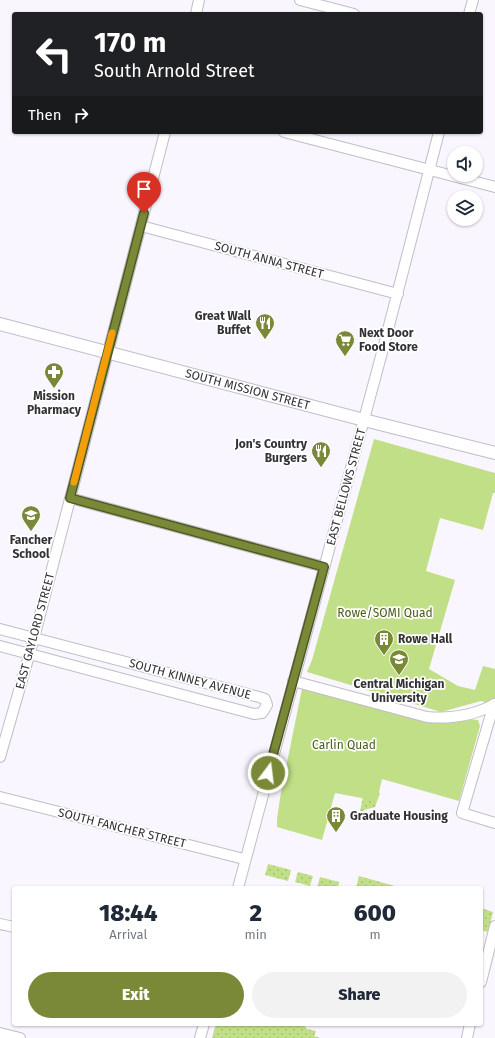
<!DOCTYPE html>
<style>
body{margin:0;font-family:"Fira Sans",sans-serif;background:#f2f2f3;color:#1f2937;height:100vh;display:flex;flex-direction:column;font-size:15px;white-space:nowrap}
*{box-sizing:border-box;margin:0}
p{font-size:13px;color:#747a83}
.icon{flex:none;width:22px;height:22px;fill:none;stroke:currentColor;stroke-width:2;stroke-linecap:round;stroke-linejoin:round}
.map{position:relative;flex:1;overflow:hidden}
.details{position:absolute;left:12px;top:886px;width:471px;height:140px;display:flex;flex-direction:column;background:#fff;border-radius:4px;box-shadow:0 1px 3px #0004}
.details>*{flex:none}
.top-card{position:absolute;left:12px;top:12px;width:471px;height:122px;border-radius:4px;box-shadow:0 1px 3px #0004;background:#202124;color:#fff;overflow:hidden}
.controls{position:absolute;left:447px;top:146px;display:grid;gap:8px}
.controls a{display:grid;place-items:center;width:36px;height:36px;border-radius:50%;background:#fff;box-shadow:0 1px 3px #0004;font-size:20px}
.pin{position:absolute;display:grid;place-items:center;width:34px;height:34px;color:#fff;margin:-41px -17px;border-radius:50% 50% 50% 0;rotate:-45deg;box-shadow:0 0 4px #0007}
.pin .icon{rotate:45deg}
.me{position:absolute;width:44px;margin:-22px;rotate:15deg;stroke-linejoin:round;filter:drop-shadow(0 0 3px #0008)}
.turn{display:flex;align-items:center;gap:14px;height:84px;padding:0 16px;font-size:18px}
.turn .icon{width:52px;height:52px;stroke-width:2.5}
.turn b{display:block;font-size:28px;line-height:34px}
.then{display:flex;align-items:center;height:38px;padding:0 16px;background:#0003;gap:8px;font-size:15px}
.eta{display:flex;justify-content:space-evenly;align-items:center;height:68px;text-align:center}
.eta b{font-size:24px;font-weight:800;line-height:28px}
.cta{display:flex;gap:8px;margin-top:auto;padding:8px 16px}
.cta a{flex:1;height:46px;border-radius:24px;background:#7a8937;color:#fff;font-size:16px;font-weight:800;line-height:46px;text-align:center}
.cta a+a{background:#f2f2f3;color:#1f2937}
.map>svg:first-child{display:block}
.grass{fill:url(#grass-dots)}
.green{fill:#c0df87}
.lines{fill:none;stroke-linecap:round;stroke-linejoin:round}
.minor-casing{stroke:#c1bdc5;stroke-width:12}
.major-casing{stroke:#c1bdc5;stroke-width:14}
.minor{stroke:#fff;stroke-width:10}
.major{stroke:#fff;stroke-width:12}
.route-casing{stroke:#4f5924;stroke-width:10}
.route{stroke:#7a8937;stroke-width:7}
.slow{stroke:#f59e0b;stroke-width:7}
.labels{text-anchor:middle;stroke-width:3.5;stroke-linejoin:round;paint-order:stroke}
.street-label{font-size:12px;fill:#323134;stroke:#fff}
.poi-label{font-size:12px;font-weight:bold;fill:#323134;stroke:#fff;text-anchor:start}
.park-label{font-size:12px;fill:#495e1a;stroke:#fff}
</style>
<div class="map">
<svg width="495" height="1038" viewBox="0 0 495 1038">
<defs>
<pattern id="grass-dots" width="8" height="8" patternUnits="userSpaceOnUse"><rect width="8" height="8" fill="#c0df87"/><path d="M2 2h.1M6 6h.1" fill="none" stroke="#a5c075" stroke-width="1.8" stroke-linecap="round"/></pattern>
</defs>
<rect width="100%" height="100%" fill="#faf6ff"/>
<!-- grass -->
<path class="grass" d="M 375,791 L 380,793 L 375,807 L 364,810 L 359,816 L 363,797 Z
M 268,864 L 291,870 L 288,881 L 265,875 Z
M 298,872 L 313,876 L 310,886 L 295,882 Z
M 359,876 L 402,888 L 356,888 Z
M 320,877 L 339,882 L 338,888 L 317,888 Z
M 481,908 L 493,912 L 488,932 L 481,930 Z
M 216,1024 L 303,1024 L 307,1029 L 316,1031 L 314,1036 L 320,1038 L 212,1038 Z"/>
<!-- green -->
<path class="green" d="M 374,439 L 495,473 L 495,493 L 493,493 L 483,530 L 440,518 L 426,571 L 455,580 L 429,669 L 458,686 L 475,690 L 483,666 L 495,669 L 495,698 L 488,703 L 481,701 L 441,712 L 307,672 L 312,660 Z
M 303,684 L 411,713 L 478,720 L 480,726 L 459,801 L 382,779 L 377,801 L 335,793 L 322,840 L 277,827 L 277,819 L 281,792 Z"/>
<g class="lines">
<!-- minor casing -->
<g class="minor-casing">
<path id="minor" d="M 300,0 L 354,14
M 196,14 L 199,0
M 469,14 L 473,0
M 284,132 L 495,187
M 141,226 L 398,294
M 70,498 L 324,567
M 0,629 L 259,697 L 265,699 L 267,705 L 262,713 L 254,714 L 0,646
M 293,681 L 427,717 C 451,719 475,715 495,704
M 494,704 L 462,813 L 495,823
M 0,757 L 34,638 L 165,132
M 0,797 L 244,859
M 238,888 L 384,345 L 439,132
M 0,924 L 14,927
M 481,982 L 495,926
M 0,1033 L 20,1038
M 200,1038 L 204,1024
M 467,1038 L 470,1024"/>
</g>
<!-- major casing -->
<g class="major-casing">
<g id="major">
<path id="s1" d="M 0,324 L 364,420 L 495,453"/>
</g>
</g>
<!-- minor -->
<use href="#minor" class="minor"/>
<!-- major -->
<use href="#major" class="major"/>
</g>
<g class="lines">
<!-- route casing -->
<g class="route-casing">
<path id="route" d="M 144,213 L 70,498 L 324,567 L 268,773"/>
</g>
<!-- route -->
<use href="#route" class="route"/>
<!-- slow -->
<path class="slow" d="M 74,482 L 112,333"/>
</g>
<!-- icons -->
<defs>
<g id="restaurant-pin" transform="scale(1)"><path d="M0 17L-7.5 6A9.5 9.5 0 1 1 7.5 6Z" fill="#7a8937" stroke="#fff"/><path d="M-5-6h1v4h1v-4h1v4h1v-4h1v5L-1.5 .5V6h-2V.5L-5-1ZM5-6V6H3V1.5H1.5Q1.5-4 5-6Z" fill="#fff"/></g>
<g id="supermarket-pin" transform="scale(1)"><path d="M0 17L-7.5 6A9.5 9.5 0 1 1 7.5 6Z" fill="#7a8937" stroke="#fff"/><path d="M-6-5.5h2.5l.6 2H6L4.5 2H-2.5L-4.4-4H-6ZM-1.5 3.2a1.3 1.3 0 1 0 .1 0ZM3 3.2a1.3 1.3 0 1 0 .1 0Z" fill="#fff"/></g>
<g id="pharmacy-pin" transform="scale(1)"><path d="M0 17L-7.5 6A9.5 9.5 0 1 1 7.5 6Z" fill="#7a8937" stroke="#fff"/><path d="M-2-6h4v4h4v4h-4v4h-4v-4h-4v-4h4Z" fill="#fff"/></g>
<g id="school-pin" transform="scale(1)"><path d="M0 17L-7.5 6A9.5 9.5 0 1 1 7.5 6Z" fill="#7a8937" stroke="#fff"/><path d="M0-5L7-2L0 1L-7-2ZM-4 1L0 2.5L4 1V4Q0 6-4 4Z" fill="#fff"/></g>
<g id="building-pin" transform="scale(1)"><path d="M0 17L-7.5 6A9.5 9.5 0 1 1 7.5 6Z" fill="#7a8937" stroke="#fff"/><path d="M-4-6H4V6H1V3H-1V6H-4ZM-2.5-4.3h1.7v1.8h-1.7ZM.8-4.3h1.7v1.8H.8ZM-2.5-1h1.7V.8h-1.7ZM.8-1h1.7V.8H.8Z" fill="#fff"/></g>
<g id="university-pin" transform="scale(1)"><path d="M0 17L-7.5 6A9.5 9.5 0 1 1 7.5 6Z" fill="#7a8937" stroke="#fff"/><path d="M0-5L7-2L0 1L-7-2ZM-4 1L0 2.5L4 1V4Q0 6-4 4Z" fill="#fff"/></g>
</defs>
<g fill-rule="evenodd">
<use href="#restaurant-pin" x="265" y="323"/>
<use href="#supermarket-pin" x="345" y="340"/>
<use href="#pharmacy-pin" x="54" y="372"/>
<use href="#restaurant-pin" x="321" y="451"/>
<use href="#school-pin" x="31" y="515"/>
<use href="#building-pin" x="384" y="639"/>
<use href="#university-pin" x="399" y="659"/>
<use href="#building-pin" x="336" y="816"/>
</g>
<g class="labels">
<!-- street labels -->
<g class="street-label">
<text transform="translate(269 260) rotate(15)" y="4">SOUTH ANNA STREET</text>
<text dy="4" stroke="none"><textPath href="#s1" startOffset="256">SOUTH MISSION STREET</textPath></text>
<text transform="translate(346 487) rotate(-75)" y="4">EAST BELLOWS STREET</text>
<text transform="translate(35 631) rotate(-75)" y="4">EAST GAYLORD STREET</text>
<text transform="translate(190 679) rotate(15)" y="4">SOUTH KINNEY AVENUE</text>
<text transform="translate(122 828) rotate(14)" y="4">SOUTH FANCHER STREET</text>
</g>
<!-- poi labels -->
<g class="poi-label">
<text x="251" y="320" text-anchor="end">Great Wall<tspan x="251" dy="14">Buffet</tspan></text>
<text x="359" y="337">Next Door<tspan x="359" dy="14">Food Store</tspan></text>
<text x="54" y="400" text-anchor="middle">Mission<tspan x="54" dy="14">Pharmacy</tspan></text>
<text x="307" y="448" text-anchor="end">Jon's Country<tspan x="307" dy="14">Burgers</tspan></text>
<text x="31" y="544" text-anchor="middle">Fancher<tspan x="31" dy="14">School</tspan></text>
<text x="398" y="643">Rowe Hall</text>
<text x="399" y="688" text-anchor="middle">Central Michigan<tspan x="399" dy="14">University</tspan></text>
<text x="350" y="820">Graduate Housing</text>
</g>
<!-- park labels -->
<g class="park-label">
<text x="385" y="617">Rowe/SOMI Quad</text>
<text x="344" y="749">Carlin Quad</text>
</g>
</g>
</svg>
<div class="controls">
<a><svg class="icon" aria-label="sound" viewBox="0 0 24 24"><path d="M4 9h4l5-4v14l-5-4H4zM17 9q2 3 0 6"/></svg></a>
<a><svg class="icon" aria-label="layers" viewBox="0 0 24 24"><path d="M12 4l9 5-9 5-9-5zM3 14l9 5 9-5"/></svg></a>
</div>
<div class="pin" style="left:144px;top:213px;background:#d93025"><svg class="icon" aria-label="arrive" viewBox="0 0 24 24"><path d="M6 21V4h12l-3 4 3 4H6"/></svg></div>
<svg class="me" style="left:268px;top:773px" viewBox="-20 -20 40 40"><circle r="17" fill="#7a8937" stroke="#fff" stroke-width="3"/><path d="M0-11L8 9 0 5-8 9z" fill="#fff"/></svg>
<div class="top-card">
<div class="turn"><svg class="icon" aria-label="left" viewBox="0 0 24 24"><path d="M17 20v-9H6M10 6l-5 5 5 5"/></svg><div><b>170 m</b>South Arnold Street</div></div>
<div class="then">Then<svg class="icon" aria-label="right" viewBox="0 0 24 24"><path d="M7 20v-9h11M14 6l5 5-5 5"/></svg></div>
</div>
<section class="details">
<div class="eta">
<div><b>18:44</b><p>Arrival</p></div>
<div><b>2</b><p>min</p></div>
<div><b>600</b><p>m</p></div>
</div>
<div class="cta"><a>Exit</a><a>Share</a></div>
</section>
</div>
